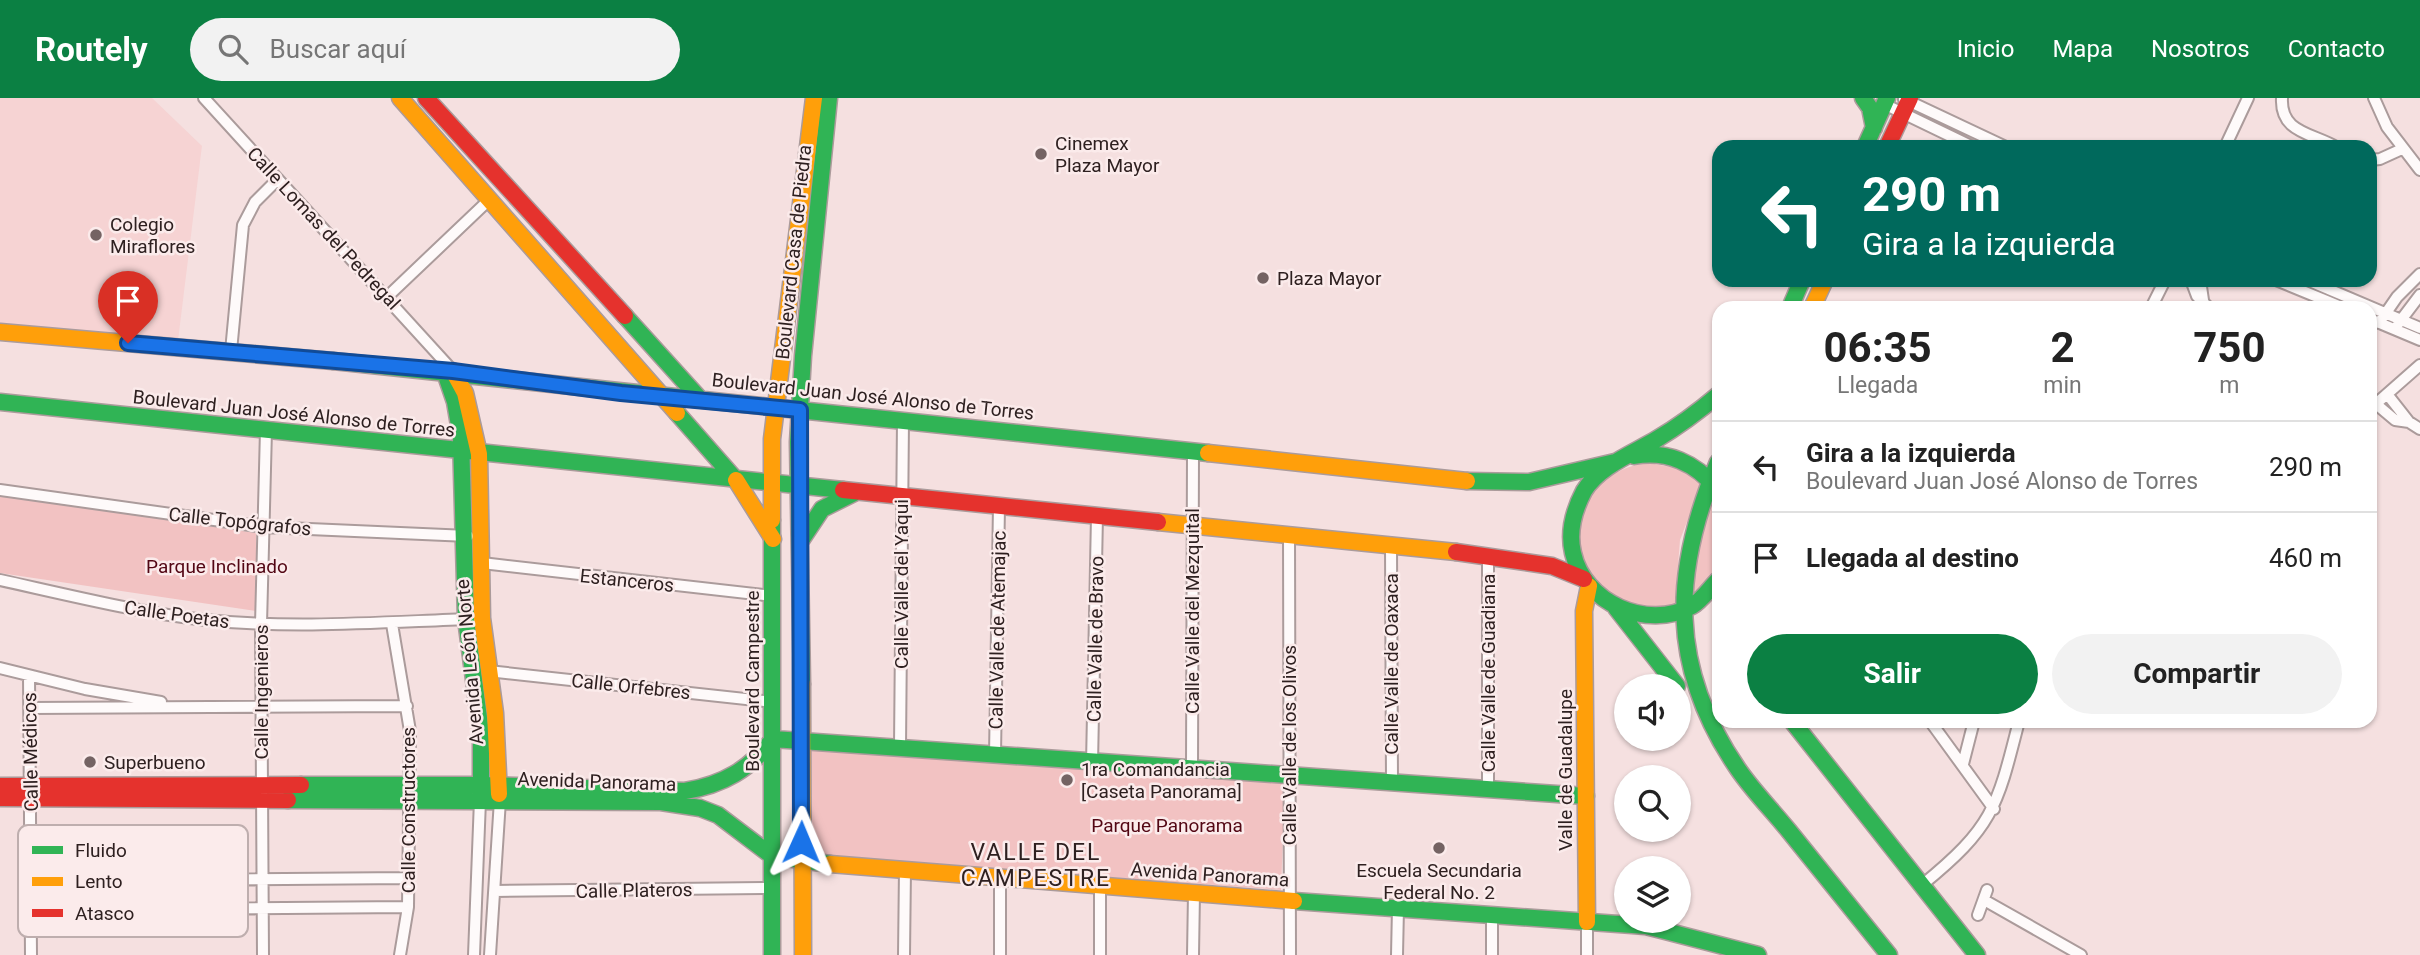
<!DOCTYPE html>
<html lang="es">
<meta charset="utf-8">
<style>
body{margin:0;font-family:Roboto,sans-serif;background:#f2f2f2;color:#222;height:100vh;display:flex;flex-direction:column;font-size:26px;white-space:nowrap}
*{box-sizing:border-box;margin:0}
p{font-size:23px;color:#767676}
.icon{flex:none;width:38px;height:38px;fill:none;stroke:currentColor;stroke-width:2;stroke-linecap:round;stroke-linejoin:round}
.map{position:relative;flex:1;overflow:hidden}
.details{position:absolute;left:1712px;top:203px;width:665px;height:427px;display:flex;flex-direction:column;background:#fff;border-radius:21px;box-shadow:0 2px 5px #0004}
.details>*{flex:none}
.hud{position:absolute;left:1712px;top:42px;width:665px;height:147px;border-radius:21px;box-shadow:0 2px 5px #0004;background:#00695c;color:#fff;overflow:hidden}
.fabs{position:absolute;left:1614px;top:576px;display:grid;gap:14px}
.fabs a{display:grid;place-items:center;width:77px;height:77px;border-radius:50%;background:#fff;box-shadow:0 2px 5px #0004;font-size:35px}
.pin{position:absolute;display:grid;place-items:center;width:60px;height:60px;color:#fff;margin:-72px -30px;border-radius:50% 50% 50% 0;rotate:-45deg;box-shadow:0 0 7px #0007}
.pin .icon{rotate:45deg}
.me{position:absolute;width:77px;margin:-38px;rotate:1deg;stroke-linejoin:round;filter:drop-shadow(0 0 5px #0008)}
.turn{display:flex;align-items:center;gap:24px;height:147px;padding:0 35px;font-size:32px}
.turn .icon{width:91px;height:91px;stroke-width:2.5}
.turn b{display:block;font-size:49px;line-height:60px}
.eta{display:flex;justify-content:space-evenly;align-items:center;height:119px;text-align:center}
.eta b{font-size:42px;font-weight:700;line-height:49px}
.primary-button{display:flex;gap:14px;margin-top:auto;padding:14px 35px}
.primary-button a{flex:1;height:80px;border-radius:42px;background:#0b8043;color:#fff;font-size:28px;font-weight:700;line-height:80px;text-align:center}
.primary-button a+a{background:#f2f2f2;color:#222}
ul{padding:0;list-style:none}
li{display:flex;align-items:center;gap:21px;height:91px;padding:0 35px;border-top:2px solid #e0e0e0}
li div{flex:1}
li b{display:block;font-size:26px}
li em{font-style:normal}
header{display:flex;align-items:center;gap:42px;box-sizing:border-box;height:98px;padding:0 35px;background:#0b8043;color:#fff}
header strong{font-size:33px}
nav{display:flex;gap:38px;margin-inline-start:auto;font-size:24px}
.search{width:490px;height:63px;background:#f2f2f2;display:flex;align-items:center;gap:18px;box-sizing:border-box;padding:0 24px;border-radius:38px;color:#767676;font-size:26px}
.map>svg:first-child{display:block}
.built{fill:#f6d3d3}
.green{fill:#f2c2c2}
.lines{fill:none;stroke-linecap:round;stroke-linejoin:round}
.street-casing{stroke:#ab9b9b;stroke-width:14}
.fast-casing{stroke:#ab9b9b;stroke-width:19}
.slow-casing{stroke:#ab9b9b;stroke-width:19}
.jam-casing{stroke:#ab9b9b;stroke-width:19}
.street{stroke:#fefafa;stroke-width:10}
.fast{stroke:#30b455;stroke-width:16}
.slow{stroke:#ff9f0a;stroke-width:16}
.jam{stroke:#e5322d;stroke-width:16}
.route-casing{stroke:#114b97;stroke-width:18}
.route{stroke:#1a73e8;stroke-width:12}
.poi-dot{fill:#746363;stroke:#fbebeb;stroke-width:2.5}
.labels{text-anchor:middle;stroke-width:5;stroke-linejoin:round;paint-order:stroke}
.poi-label{font-size:19px;fill:#2e2020;stroke:#fbebeb;text-anchor:start}
.street-label{font-size:19px;fill:#2e2020;stroke:#fbebeb}
.park-label{font-size:19px;fill:#530714;stroke:#fbebeb}
.quarter-label{font-size:23px;letter-spacing:2px;fill:#2e2020;stroke:#fbebeb}
.key{fill:#fbebeb;stroke:#beaeae;stroke-width:2}
.key-label{font-size:19px;fill:#2e2020}
</style>
<header>
<strong>Routely</strong>
<div class="search"><svg class="icon" aria-label="search" viewBox="0 0 24 24"><circle cx="10" cy="10" r="6"/><path d="M15 15l6 6"/></svg>Buscar aquí</div>
<nav><a>Inicio</a><a>Mapa</a><a>Nosotros</a><a>Contacto</a></nav>
</header>
<div class="map">
<svg width="2420" height="857" viewBox="0 0 2420 857">
<rect width="100%" height="100%" fill="#f5e0e0"/>
<!-- built -->
<path class="built" d="M 0,0 L 152,0 L 202,48 L 178,243 L 0,225 Z"/>
<!-- green -->
<path class="green" d="M 1649,365 L 1682,371 L 1702,385 L 1680,442 L 1675,506 C 1671,508 1665,512 1660,513 C 1634,516 1589,487 1582,462 C 1568,413 1600,369 1649,365 Z
M 0,397 L 256,435 L 256,513 L 0,475 Z
M 1711,398 C 1720,411 1722,454 1718,470 C 1716,482 1702,492 1693,501 C 1684,468 1702,430 1711,398 Z
M 810,645 L 1285,681 L 1281,792 L 811,757 Z"/>
<g class="lines">
<!-- street casing -->
<g class="street-casing">
<path id="street" d="M 204,0 L 453,273
M 2282,0 C 2280,35 2312,35 2336,49
M 2374,0 L 2387,29 L 2420,72
M 1904,1 L 2006,49
M 1884,6 L 1973,49
M 2225,49 L 2248,0
M 2370,62 L 2380,61 L 2402,51
M 2191,182 L 2197,198 L 2209,210
M 2200,182 L 2203,202
M 2276,182 L 2344,210
M 2307,182 L 2420,230
M 387,199 L 490,101
M 2151,210 L 2165,182
M 2370,221 L 2420,242
M 2379,225 L 2397,199 L 2420,176
M 2398,226 L 2420,197
M 231,253 L 243,127 L 255,104 L 278,81
M 2387,296 L 2409,324 L 2420,331
M 2376,306 L 2395,322 L 2409,324
M 2370,311 L 2420,267
M 0,392 L 264,429 L 468,438
M 1289,436 L 1290,857
M 1391,447 L 1392,685
M 1488,457 L 1488,692
M 482,465 L 773,498
M 0,482 C 68,497 136,514 205,522 C 294,531 383,524 472,521
M 392,526 L 410,633 L 408,809 L 400,857
M 0,570 L 85,591 L 161,604
M 488,573 L 773,604
M 29,578 L 31,857
M 30,610 L 407,608
M 1930,623 L 1994,711
M 900,649 L 903,322
M 995,657 L 999,408
M 1092,665 L 1097,418
M 1963,666 L 1974,623
M 1192,672 L 1193,353
M 1000,781 L 1000,857
M 30,783 L 409,780
M 1922,787 C 1993,729 1997,710 2019,623
M 495,793 L 772,790
M 1984,802 L 2081,857
M 31,812 L 408,809
M 1492,816 L 1492,857
M 1978,817 L 1987,792
M 263,857 L 261,526 L 266,332
M 474,857 L 480,702
M 490,857 L 500,702
M 904,857 L 905,771
M 1100,857 L 1100,789
M 1193,857 L 1194,795
M 1397,857 L 1398,810
M 1587,857 L 1587,824"/>
</g>
<!-- fast casing -->
<g class="fast-casing">
<path id="fast" d="M 1863,0 L 1870,10 L 1874,30
M 1865,49 L 1887,0
M 1790,210 L 1802,182
M 625,218 L 700,301
M 333,263 L 1208,355
M 444,272 L 455,304 L 461,339 L 466,521 L 481,635 L 481,697
M 1718,297 C 1699,313 1679,328 1657,341 C 1634,355 1599,368 1584,393 C 1574,412 1568,434 1573,455 C 1584,505 1647,533 1692,508 C 1701,503 1710,490 1718,482
M 0,304 L 843,392
M 677,315 L 736,382
M 1634,358 C 1667,352 1696,365 1717,391
M 1718,364 C 1672,474 1668,569 1738,671 C 1753,693 1772,712 1789,733 C 1822,774 1856,816 1889,857
M 1467,383 L 1529,384 L 1615,364
M 772,422 L 772,857
M 802,441 L 822,411 L 854,395
M 1616,510 L 1677,588
M 802,586 L 798,344 L 803,258 L 829,0
M 1792,623 L 1977,857
M 773,641 L 1586,698
M 301,687 L 481,687 L 685,693 C 723,687 750,671 773,641
M 288,702 L 661,704 L 700,710 L 718,717 L 772,758 L 830,766
M 1294,803 L 1646,828 L 1758,857"/>
</g>
<!-- slow casing -->
<g class="slow-casing">
<path id="slow" d="M 400,0 L 677,315
M 1812,210 L 1825,182
M 0,234 L 333,263
M 453,273 L 465,295 L 479,356 L 482,520 L 495,615 L 499,696
M 1208,355 L 1467,383
M 736,382 L 773,441
M 772,422 L 772,341 L 814,0
M 1158,424 L 1456,454
M 802,586 L 803,857
M 830,766 L 1294,803
M 1587,824 L 1584,513 L 1589,488"/>
</g>
<!-- jam casing -->
<g class="jam-casing">
<path id="jam" d="M 426,0 L 625,218
M 1887,49 L 1910,0
M 843,392 L 1158,424
M 1456,454 L 1552,468 L 1584,481
M 0,688 L 301,687
M 0,700 L 288,702"/>
</g>
<!-- street -->
<use href="#street" class="street"/>
<!-- fast -->
<use href="#fast" class="fast"/>
<!-- slow -->
<use href="#slow" class="slow"/>
<!-- jam -->
<use href="#jam" class="jam"/>
</g>
<g class="lines">
<!-- route casing -->
<g class="route-casing">
<path id="route" d="M 128,245 L 453,273 L 621,295 L 800,312 L 801,744"/>
</g>
<!-- route -->
<use href="#route" class="route"/>
</g>
<!-- markers -->
<g class="poi-dot">
<circle cx="1041" cy="56" r="7"/>
<circle cx="96" cy="137" r="7"/>
<circle cx="1263" cy="180" r="7"/>
<circle cx="90" cy="664" r="7"/>
<circle cx="1067" cy="682" r="7"/>
<circle cx="1439" cy="750" r="7"/>
</g>
<g class="labels">
<!-- poi labels -->
<g class="poi-label">
<text x="1055" y="52">Cinemex<tspan x="1055" dy="22">Plaza Mayor</tspan></text>
<text x="110" y="133">Colegio<tspan x="110" dy="22">Miraflores</tspan></text>
<text x="1277" y="187">Plaza Mayor</text>
<text x="104" y="671">Superbueno</text>
<text x="1081" y="678">1ra Comandancia<tspan x="1081" dy="22">[Caseta Panorama]</tspan></text>
<text x="1439" y="779" text-anchor="middle">Escuela Secundaria<tspan x="1439" dy="22">Federal No. 2</tspan></text>
</g>
<!-- street labels -->
<g class="street-label">
<text transform="translate(324 130) rotate(47)" y="7">Calle Lomas del Pedregal</text>
<text transform="translate(793 154) rotate(-84)" y="7">Boulevard Casa de Piedra</text>
<text transform="translate(873 298) rotate(6)" y="7">Boulevard Juan José Alonso de Torres</text>
<text transform="translate(294 315) rotate(6)" y="7">Boulevard Juan José Alonso de Torres</text>
<text transform="translate(240 423) rotate(6)" y="7">Calle Topógrafos</text>
<text transform="translate(627 482) rotate(6)" y="7">Estanceros</text>
<text transform="translate(901 486) rotate(-90)" y="7">Calle Valle del Yaqui</text>
<text transform="translate(1192 513) rotate(-90)" y="7">Calle Valle del Mezquital</text>
<text transform="translate(177 516) rotate(8)" y="7">Calle Poetas</text>
<text transform="translate(997 532) rotate(-89)" y="7">Calle Valle de Atemajac</text>
<text transform="translate(1095 541) rotate(-89)" y="7">Calle Valle de Bravo</text>
<text transform="translate(469 564) rotate(-95)" y="7">Avenida León Norte</text>
<text transform="translate(1391 566) rotate(-90)" y="7">Calle Valle de Oaxaca</text>
<text transform="translate(1488 575) rotate(-90)" y="7">Calle Valle de Guadiana</text>
<text transform="translate(752 583) rotate(-90)" y="7">Boulevard Campestre</text>
<text transform="translate(631 588) rotate(6)" y="7">Calle Orfebres</text>
<text transform="translate(261 594) rotate(-90)" y="7">Calle Ingenieros</text>
<text transform="translate(1289 647) rotate(-90)" y="7">Calle Valle de los Olivos</text>
<text transform="translate(30 654) rotate(-91)" y="7">Calle Médicos</text>
<text transform="translate(1565 672) rotate(-90)" y="7">Valle de Guadalupe</text>
<text transform="translate(597 683) rotate(2)" y="7">Avenida Panorama</text>
<text transform="translate(408 712) rotate(-90)" y="7">Calle Constructores</text>
<text transform="translate(1210 776) rotate(4)" y="7">Avenida Panorama</text>
<text transform="translate(634 792) rotate(-1)" y="7">Calle Plateros</text>
</g>
<!-- park labels -->
<g class="park-label">
<text x="217" y="475">Parque Inclinado</text>
<text x="1167" y="734">Parque Panorama</text>
</g>
<!-- quarter labels -->
<g class="quarter-label">
<text x="1036" y="762">VALLE DEL<tspan x="1036" dy="26">CAMPESTRE</tspan></text>
</g>
</g>
<!-- legend -->
<rect x="18" y="727" width="230" height="112" rx="10" class="key"/>
<rect x="32" y="748" width="31" height="8" fill="#30b455"/>
<rect x="32" y="779" width="31" height="9" fill="#ff9f0a"/>
<rect x="32" y="811" width="31" height="8" fill="#e5322d"/>
<g class="key-label">
<text x="75" y="759">Fluido</text>
<text x="75" y="790">Lento</text>
<text x="75" y="822">Atasco</text>
</g>
</svg>
<div class="fabs">
<a><svg class="icon" aria-label="sound" viewBox="0 0 24 24"><path d="M4 9h4l5-4v14l-5-4H4zM17 9q2 3 0 6"/></svg></a>
<a><svg class="icon" aria-label="search" viewBox="0 0 24 24"><circle cx="10" cy="10" r="6"/><path d="M15 15l6 6"/></svg></a>
<a><svg class="icon" aria-label="layers" viewBox="0 0 24 24"><path d="M12 4l9 5-9 5-9-5zM3 14l9 5 9-5"/></svg></a>
</div>
<div class="pin" style="left:128px;top:245px;background:#d93025"><svg class="icon" aria-label="arrive" viewBox="0 0 24 24"><path d="M6 21V4h12l-3 4 3 4H6"/></svg></div>
<svg class="me" style="left:801px;top:744px" viewBox="-20 -20 40 40"><path d="M0-17L14 15 0 8-14 15z" fill="#1a73e8" stroke="#fff" stroke-width="4"/></svg>
<div class="hud">
<div class="turn"><svg class="icon" aria-label="left" viewBox="0 0 24 24"><path d="M17 20v-9H6M10 6l-5 5 5 5"/></svg><div><b>290 m</b>Gira a la izquierda</div></div>
</div>
<section class="details">
<div class="eta">
<div><b>06:35</b><p>Llegada</p></div>
<div><b>2</b><p>min</p></div>
<div><b>750</b><p>m</p></div>
</div>
<ul>
<li><svg class="icon" aria-label="left" viewBox="0 0 24 24"><path d="M17 20v-9H6M10 6l-5 5 5 5"/></svg><div><b>Gira a la izquierda</b><p>Boulevard Juan José Alonso de Torres</p></div><em>290 m</em></li>
<li><svg class="icon" aria-label="arrive" viewBox="0 0 24 24"><path d="M6 21V4h12l-3 4 3 4H6"/></svg><div><b>Llegada al destino</b></div><em>460 m</em></li>
</ul>
<div class="primary-button"><a>Salir</a><a>Compartir</a></div>
</section>
</div>
